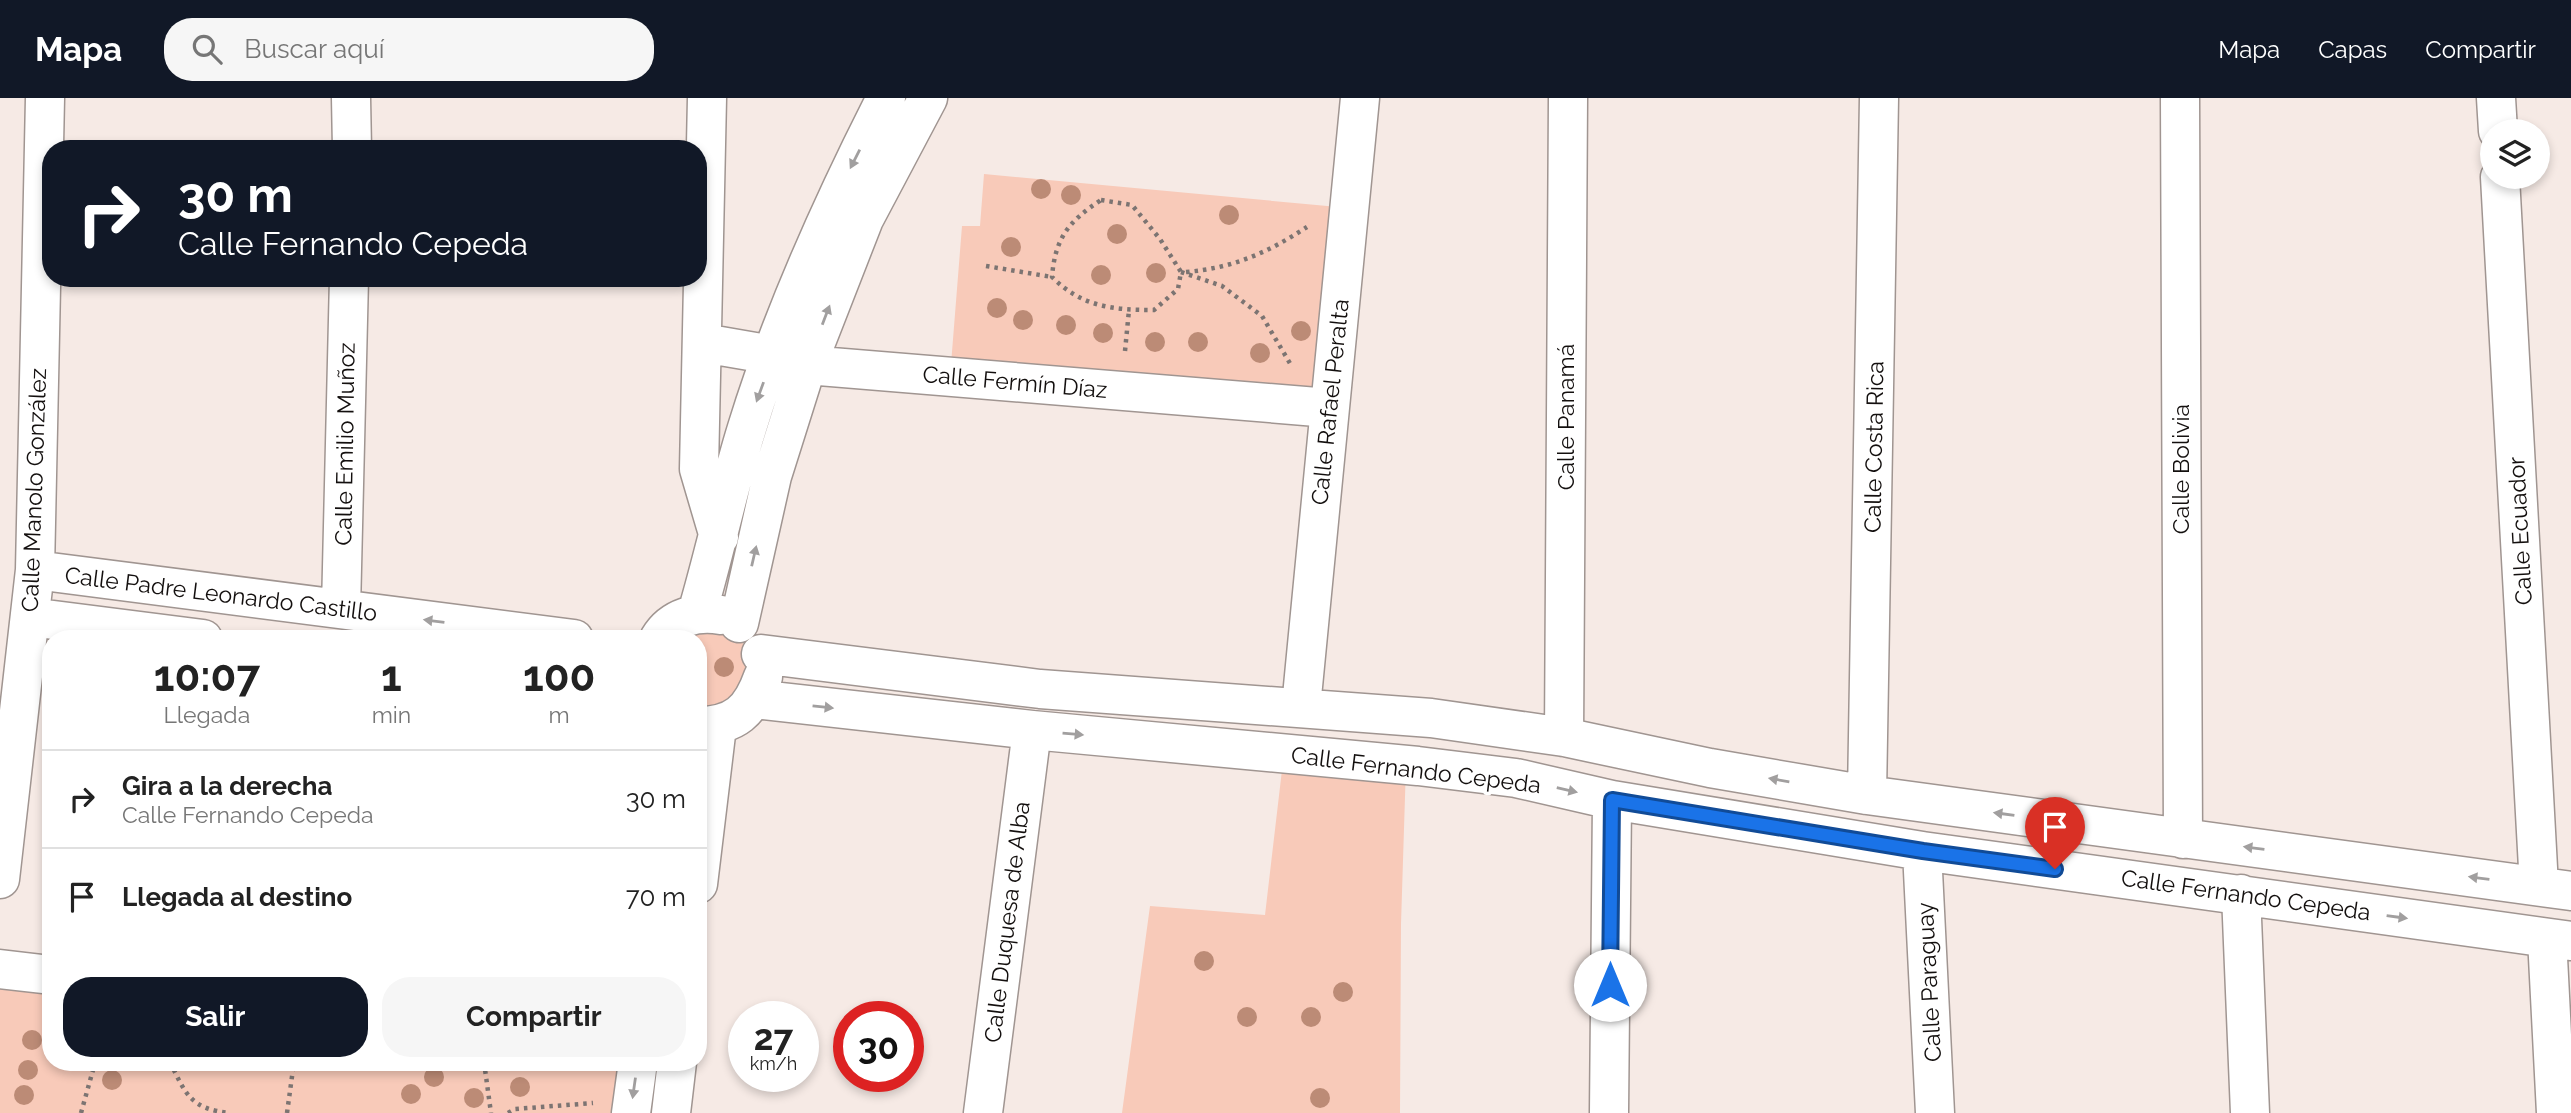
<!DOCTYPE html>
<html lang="es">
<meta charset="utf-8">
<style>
body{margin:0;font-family:Raleway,sans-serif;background:#f6f6f6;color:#222;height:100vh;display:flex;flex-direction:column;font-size:26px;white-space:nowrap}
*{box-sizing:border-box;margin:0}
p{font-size:23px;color:#767676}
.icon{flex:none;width:38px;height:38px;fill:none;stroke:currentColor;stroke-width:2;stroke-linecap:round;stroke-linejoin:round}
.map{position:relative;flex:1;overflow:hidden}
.sheet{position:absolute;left:42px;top:532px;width:665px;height:441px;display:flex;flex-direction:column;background:#fff;border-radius:28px;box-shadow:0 4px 10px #0003}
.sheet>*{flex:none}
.guide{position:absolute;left:42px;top:42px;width:665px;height:147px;border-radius:28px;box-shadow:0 4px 10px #0003;background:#111827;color:#fff;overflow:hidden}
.controls{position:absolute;left:2480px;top:21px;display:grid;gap:14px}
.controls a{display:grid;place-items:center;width:70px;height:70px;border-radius:50%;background:#fff;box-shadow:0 4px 10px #0003;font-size:35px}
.speed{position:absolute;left:728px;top:903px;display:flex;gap:14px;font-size:35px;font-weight:700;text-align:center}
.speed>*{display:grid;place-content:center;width:91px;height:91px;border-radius:50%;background:#fff;box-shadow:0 4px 10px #0003;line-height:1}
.speed small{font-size:18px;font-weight:400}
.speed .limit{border:10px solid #d22;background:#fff;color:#111}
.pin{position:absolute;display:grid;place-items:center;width:60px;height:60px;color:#fff;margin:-72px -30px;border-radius:50% 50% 50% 0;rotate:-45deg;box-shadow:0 0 7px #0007}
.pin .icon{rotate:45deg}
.me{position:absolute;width:77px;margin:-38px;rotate:0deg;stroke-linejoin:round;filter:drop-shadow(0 0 5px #0008)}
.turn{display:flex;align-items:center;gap:24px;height:147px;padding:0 21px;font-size:32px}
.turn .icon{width:91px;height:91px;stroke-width:2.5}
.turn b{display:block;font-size:49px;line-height:60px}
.eta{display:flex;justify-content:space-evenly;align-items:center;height:119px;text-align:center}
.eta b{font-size:42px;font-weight:700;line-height:49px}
.cta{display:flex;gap:14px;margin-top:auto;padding:14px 21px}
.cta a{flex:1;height:80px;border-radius:28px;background:#111827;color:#fff;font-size:28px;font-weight:700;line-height:80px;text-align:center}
.cta a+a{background:#f6f6f6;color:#222}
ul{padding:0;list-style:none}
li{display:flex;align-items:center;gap:21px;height:98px;padding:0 21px;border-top:2px solid #e0e0e0}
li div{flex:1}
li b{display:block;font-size:26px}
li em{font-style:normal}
header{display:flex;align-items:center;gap:42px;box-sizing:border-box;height:98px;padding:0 35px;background:#111827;color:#fff}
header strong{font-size:33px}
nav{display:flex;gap:38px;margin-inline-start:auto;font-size:24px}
.search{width:490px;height:63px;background:#f6f6f6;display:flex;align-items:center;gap:18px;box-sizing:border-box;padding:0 24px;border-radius:28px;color:#767676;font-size:26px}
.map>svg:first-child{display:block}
.green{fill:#f8cab9}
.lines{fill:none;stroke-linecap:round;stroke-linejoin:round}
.street-casing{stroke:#a09591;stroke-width:41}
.path{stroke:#7c7472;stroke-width:4.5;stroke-dasharray:3.5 5;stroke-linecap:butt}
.street{stroke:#fff;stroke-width:38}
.tree{fill:#bc8b76}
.oneway{fill:#a19f9f}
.route-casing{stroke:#114b97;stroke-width:18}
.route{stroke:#1a73e8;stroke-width:12}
.labels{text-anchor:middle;stroke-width:7;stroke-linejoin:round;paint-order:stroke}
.street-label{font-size:23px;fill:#130f0e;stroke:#fff}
</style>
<header>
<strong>Mapa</strong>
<div class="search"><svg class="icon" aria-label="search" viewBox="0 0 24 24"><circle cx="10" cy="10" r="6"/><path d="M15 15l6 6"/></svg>Buscar aquí</div>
<nav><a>Mapa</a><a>Capas</a><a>Compartir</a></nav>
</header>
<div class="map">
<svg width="2571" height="1015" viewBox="0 0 2571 1015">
<rect width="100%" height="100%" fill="#f6eae5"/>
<!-- green -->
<path class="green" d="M 984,76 L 1349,110 L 1329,310 L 950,279 L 962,128 L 980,128 Z
M 687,529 C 720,532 734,526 752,558 L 742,603 L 698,618 L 698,541 L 672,541 Z
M 1284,655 L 1406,667 L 1401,826 L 1400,1015 L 1122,1015 L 1150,808 L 1265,817 Z
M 0,871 L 51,877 L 51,964 L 638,964 L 631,1015 L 0,1015 Z"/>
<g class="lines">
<!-- street casing -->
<g class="street-casing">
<path id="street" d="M 351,0 L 352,51
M 707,0 L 699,371 L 719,439
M 2180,0 L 2183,741
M 2496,0 L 2498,33
M 2500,79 L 2539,788
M 703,245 L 773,257 L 807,267 L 1329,310
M 35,472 L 574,541
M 341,511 L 349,180
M 697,515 C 715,454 728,391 747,330 C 782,216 832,106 886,0
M 30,519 L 203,541
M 739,525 L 772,378 L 807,267 L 864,121 L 928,0
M 659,541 C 672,519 697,513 721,517
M 761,556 L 1040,591 L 1431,620 L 1564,639 L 1710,670 L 1867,697 L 2571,793
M 755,601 L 1032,632 L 1418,668 L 1516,680 L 1612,702 L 1922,753 L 2571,843
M 1301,609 L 1360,0
M 698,628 C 735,628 751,613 763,579
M 1564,639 L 1568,0
M 1867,697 L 1879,0
M 1922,753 L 1935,1015
M 0,781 L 35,472 L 45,0
M 698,786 L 717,628
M 2241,796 L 2250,1015
M 2547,840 L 2556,1015
M 0,871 L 51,877
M 631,1015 L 638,964
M 671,1015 L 677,964
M 983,1015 L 1032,632
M 1609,1015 L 1612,702"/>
</g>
<!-- path -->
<path class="path" d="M 1101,102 L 1132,107 L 1160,141 L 1181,174 L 1178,191 L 1154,212 C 1113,212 1082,209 1052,179 C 1055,140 1069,123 1101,102 Z
M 986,168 L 1052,179
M 1181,174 L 1222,188 L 1262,218 L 1291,267
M 1186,174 C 1233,170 1267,155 1307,129
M 1125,253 L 1129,212
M 170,964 C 186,997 191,1011 230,1015
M 484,964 L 491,1015
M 81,1015 L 93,972 L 98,964
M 287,1015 L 294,964
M 508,1015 L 515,1011 L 593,1005"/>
<!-- street -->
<use href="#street" class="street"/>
</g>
<!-- trees -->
<g class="tree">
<circle cx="1041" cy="91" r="10"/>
<circle cx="1071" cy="97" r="10"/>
<circle cx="1229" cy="117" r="10"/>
<circle cx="1117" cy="136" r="10"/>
<circle cx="1011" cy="149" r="10"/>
<circle cx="1156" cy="175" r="10"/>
<circle cx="1101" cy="177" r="10"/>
<circle cx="997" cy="210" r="10"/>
<circle cx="1023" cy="222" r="10"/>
<circle cx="1066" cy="227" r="10"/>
<circle cx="1301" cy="233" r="10"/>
<circle cx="1103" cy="235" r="10"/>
<circle cx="1155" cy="244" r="10"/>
<circle cx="1198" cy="244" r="10"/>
<circle cx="1260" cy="255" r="10"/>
<circle cx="724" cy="569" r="10"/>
<circle cx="1204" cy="863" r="10"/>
<circle cx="1343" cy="894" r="10"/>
<circle cx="1247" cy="919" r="10"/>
<circle cx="1311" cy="919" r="10"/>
<circle cx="32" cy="942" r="10"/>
<circle cx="28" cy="972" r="10"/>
<circle cx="434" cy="979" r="10"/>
<circle cx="112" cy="982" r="10"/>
<circle cx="520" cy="989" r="10"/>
<circle cx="411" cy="996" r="10"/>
<circle cx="24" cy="997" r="10"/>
<circle cx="474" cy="1000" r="10"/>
<circle cx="1320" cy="1000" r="10"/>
</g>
<!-- one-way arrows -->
<defs><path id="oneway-solid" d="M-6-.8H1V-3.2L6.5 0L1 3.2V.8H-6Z" transform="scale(1.75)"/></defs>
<g class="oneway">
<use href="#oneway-solid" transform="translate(855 61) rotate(117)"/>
<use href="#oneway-solid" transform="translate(826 217) rotate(-69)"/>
<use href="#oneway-solid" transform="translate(760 294) rotate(110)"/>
<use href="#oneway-solid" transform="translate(754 458) rotate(-77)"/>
<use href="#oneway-solid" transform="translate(434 523) rotate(-173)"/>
<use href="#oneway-solid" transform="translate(823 609) rotate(6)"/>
<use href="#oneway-solid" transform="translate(1073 636) rotate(5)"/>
<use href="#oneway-solid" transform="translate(1779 682) rotate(-170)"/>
<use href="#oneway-solid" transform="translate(1567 692) rotate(13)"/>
<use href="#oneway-solid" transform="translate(2004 716) rotate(-172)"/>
<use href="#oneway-solid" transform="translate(2254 750) rotate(-173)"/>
<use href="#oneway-solid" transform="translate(2479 780) rotate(-173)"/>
<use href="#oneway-solid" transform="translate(2397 819) rotate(8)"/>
<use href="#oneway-solid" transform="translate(634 990) rotate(98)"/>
</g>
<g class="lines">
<!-- route casing -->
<g class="route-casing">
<path id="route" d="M 1610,887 L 1612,702 L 1923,753 L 2055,771"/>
</g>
<!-- route -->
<use href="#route" class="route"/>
</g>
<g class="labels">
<!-- street labels -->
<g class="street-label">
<text transform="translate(1015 284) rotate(5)" y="8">Calle Fermín Díaz</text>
<text transform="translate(1330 304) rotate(-84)" y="8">Calle Rafael Peralta</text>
<text transform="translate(1566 319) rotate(-90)" y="8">Calle Panamá</text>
<text transform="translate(345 346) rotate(-89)" y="8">Calle Emilio Muñoz</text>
<text transform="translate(1874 349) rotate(-89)" y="8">Calle Costa Rica</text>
<text transform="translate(2181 371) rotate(-90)" y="8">Calle Bolivia</text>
<text transform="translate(34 392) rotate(-88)" y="8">Calle Manolo González</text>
<text transform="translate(2520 433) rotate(-93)" y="8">Calle Ecuador</text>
<text transform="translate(221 496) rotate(7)" y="8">Calle Padre Leonardo Castillo</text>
<text transform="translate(1416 672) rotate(7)" y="8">Calle Fernando Cepeda</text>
<text transform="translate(2246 797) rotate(8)" y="8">Calle Fernando Cepeda</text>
<text transform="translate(1007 824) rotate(-83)" y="8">Calle Duquesa de Alba</text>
<text transform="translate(1929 884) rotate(-93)" y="8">Calle Paraguay</text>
</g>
</g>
</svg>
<div class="controls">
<a><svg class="icon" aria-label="layers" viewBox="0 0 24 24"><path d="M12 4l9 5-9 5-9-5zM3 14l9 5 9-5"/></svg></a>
</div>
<div class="speed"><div>27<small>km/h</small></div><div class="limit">30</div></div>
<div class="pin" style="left:2055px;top:771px;background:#d93025"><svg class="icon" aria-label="arrive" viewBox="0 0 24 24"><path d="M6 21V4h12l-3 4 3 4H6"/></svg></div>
<svg class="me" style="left:1610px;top:887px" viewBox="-20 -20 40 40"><circle r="19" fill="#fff"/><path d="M0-13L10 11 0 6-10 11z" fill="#1a73e8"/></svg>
<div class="guide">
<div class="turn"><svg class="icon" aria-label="right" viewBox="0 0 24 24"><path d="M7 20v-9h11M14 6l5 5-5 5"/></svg><div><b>30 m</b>Calle Fernando Cepeda</div></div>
</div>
<section class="sheet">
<div class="eta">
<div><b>10:07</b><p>Llegada</p></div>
<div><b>1</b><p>min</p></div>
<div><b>100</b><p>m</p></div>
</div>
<ul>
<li><svg class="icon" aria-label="right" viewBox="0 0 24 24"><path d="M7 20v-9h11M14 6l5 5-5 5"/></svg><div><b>Gira a la derecha</b><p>Calle Fernando Cepeda</p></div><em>30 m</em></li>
<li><svg class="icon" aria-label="arrive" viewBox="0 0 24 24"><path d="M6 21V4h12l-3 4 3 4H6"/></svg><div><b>Llegada al destino</b></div><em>70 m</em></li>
</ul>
<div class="cta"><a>Salir</a><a>Compartir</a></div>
</section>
</div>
